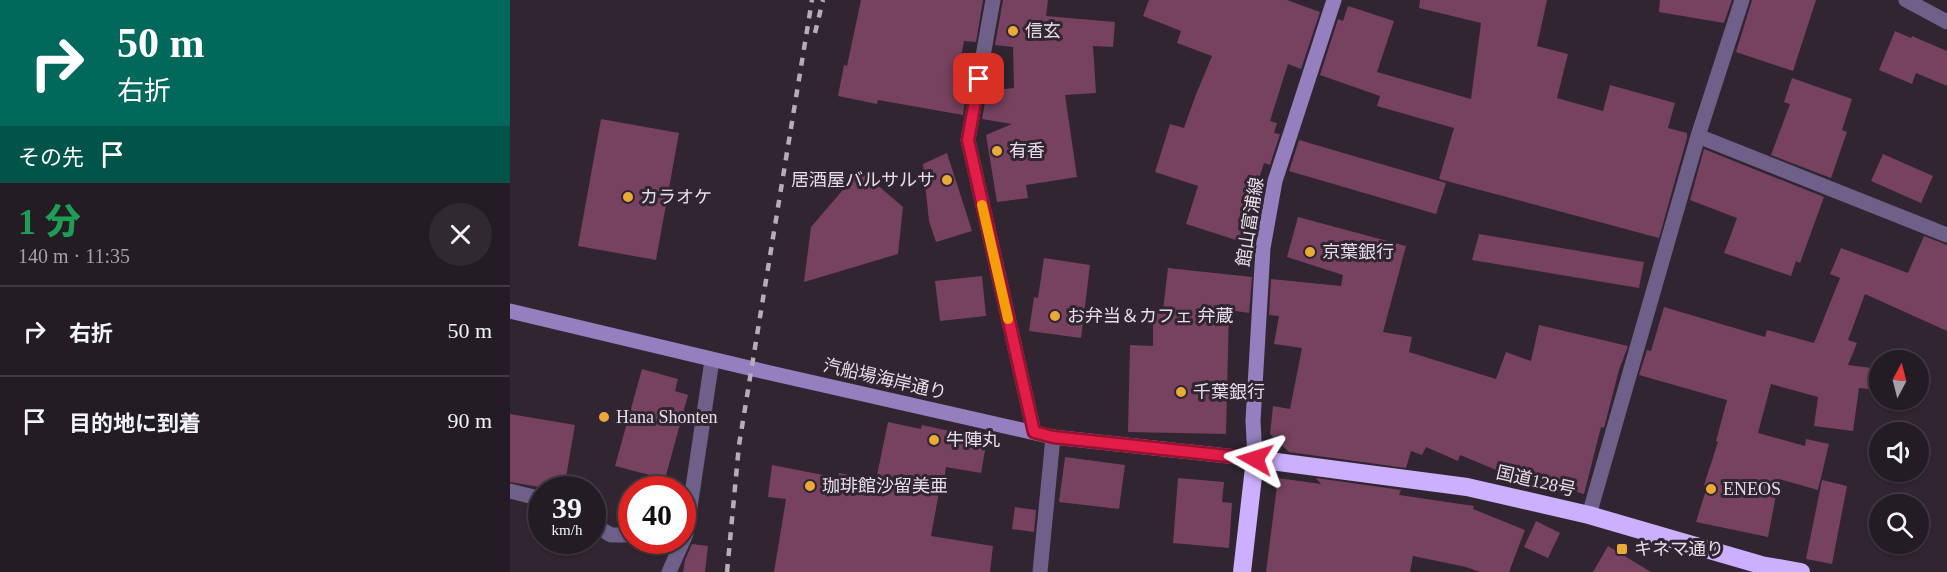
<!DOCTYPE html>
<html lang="ja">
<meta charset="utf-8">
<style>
body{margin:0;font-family:"Times New Roman","Noto Sans JP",serif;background:#302932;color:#f1f3f6;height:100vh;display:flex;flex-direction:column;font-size:22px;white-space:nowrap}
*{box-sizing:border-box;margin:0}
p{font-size:20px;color:#a3a1a7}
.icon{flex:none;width:33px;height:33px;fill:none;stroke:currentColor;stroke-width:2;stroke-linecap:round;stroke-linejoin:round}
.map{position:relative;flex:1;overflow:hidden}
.panel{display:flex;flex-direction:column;background:#241c25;width:510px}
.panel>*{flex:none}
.guide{background:#00695c;color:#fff;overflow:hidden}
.needle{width:39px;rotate:7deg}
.buttons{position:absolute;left:1359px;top:350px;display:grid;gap:12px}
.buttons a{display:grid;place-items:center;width:60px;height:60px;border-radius:50%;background:#241c25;box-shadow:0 2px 4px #0004,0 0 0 2px #413a42;font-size:30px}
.speed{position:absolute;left:18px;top:476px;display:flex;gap:12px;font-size:30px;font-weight:700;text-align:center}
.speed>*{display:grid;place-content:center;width:78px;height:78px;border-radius:50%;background:#241c25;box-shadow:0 2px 4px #0004,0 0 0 2px #413a42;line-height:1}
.speed small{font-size:15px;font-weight:400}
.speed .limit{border:9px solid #d22;background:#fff;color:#111}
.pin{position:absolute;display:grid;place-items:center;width:51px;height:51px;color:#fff;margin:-26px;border-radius:12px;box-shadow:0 3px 9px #0006}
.me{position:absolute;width:66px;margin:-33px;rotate:276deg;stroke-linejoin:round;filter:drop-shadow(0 0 4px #0008)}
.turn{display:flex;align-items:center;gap:21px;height:126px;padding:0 18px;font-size:27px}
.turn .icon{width:78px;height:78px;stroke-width:2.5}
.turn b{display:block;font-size:42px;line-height:51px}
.then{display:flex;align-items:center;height:57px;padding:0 18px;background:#0003;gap:12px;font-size:22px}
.round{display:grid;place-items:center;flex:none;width:63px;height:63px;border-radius:32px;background:#302932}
.headline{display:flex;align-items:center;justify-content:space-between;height:102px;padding:0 18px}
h1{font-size:36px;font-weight:800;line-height:45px;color:#1e9e55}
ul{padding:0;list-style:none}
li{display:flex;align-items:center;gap:18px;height:90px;padding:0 18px;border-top:2px solid #413a42}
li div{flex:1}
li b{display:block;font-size:22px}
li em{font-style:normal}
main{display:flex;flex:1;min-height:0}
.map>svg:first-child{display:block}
.building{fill:#76425f}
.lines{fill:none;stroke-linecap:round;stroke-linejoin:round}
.lane{stroke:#6e6088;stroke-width:15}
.street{stroke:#6e6088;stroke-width:15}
.secondary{stroke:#957fbe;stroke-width:15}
.highway{stroke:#ccb0ff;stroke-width:18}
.rail{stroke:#b6adb6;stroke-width:4.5;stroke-dasharray:8 8;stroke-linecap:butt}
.route-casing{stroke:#92132f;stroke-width:15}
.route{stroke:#e11d48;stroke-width:10}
.slow{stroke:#f59e0b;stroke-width:10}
.poi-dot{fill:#e9aa38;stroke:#302531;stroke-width:2}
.labels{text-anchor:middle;stroke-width:6;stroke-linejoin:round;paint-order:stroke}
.poi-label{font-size:18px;fill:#e6dee6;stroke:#302531;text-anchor:start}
.street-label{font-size:18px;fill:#e6dee6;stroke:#302531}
</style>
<main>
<section class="panel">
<div class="guide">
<div class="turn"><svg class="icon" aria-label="right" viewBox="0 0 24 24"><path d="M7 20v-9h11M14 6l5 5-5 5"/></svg><div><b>50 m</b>右折</div></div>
<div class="then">その先<svg class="icon" aria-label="arrive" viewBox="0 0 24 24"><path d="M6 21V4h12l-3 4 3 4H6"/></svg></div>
</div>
<div class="headline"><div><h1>1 分</h1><p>140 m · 11:35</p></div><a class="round"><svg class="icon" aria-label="close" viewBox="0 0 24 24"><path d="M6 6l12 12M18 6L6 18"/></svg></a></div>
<ul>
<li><svg class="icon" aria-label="right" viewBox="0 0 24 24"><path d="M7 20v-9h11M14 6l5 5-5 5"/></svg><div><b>右折</b></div><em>50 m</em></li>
<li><svg class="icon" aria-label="arrive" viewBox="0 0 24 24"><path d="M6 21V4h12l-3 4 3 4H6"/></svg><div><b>目的地に到着</b></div><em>90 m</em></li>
</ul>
</section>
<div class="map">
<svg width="1437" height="572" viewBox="0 0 1437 572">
<rect width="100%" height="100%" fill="#302531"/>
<!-- building -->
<path class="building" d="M 351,0 L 473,0 L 466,42 L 454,41 L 444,95 L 456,94 L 453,115 L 368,100 L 367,104 L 328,96 L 334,65 L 337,66 Z
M 493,0 L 538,0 L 536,16 L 605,22 L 603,47 L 583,46 L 586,93 L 555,95 L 567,177 L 516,185 L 518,198 L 487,202 L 476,135 L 502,124 L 472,119 L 477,91 L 504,88 L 503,47 L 485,45 Z
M 639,0 L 777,0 L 810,12 L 791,69 L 778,64 L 760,121 L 767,123 L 764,133 L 770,134 L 760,165 L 754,163 L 729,241 L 676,224 L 688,186 L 645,172 L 660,124 L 674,128 L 685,97 L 702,56 L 667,43 L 671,31 L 633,16 Z
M 910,0 L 1037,0 L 1027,46 L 1058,54 L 1047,98 L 1093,111 L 1100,85 L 1165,103 L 1158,128 L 1177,133 L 1177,138 L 1149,238 L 929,179 L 944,128 L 867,106 L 870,96 L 810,75 L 828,19 L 833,21 L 838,6 L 884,21 L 867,72 L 961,99 L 971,23 L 909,8 Z
M 1150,0 L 1222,0 L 1214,23 L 1149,12 Z
M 1242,0 L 1306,0 L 1283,71 L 1226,52 Z
M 1385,31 L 1401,38 L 1402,36 L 1437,51 L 1437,86 L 1406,73 L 1402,84 L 1369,70 Z
M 1282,78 L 1342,99 L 1332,130 L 1337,132 L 1321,178 L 1261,155 L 1280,104 L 1274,102 Z
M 91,119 L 169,133 L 146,260 L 68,246 Z
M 789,140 L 936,183 L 926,214 L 779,171 Z
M 1194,149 L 1314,197 L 1290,263 L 1286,261 L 1281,276 L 1214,253 L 1227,218 L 1180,200 Z
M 437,153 L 462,231 L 426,242 L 419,221 L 413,164 Z
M 1373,154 L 1423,176 L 1411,203 L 1361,181 Z
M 350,170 L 393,207 L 388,254 L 294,282 L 301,227 Z
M 788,217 L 896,246 L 873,332 L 902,337 L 899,352 L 986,379 L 996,352 L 1021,361 L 1029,325 L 1118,346 L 1109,370 L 1094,428 L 1091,427 L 1074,494 L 991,472 L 950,455 L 948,461 L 916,447 L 912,455 L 901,451 L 896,468 L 779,452 L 760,434 L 763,406 L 780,409 L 792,348 L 764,344 L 769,316 L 759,315 L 761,279 L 831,286 L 833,275 L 777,257 Z
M 969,234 L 1134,262 L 1129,288 L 962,260 Z
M 1414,236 L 1437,245 L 1437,331 L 1355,294 L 1338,340 L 1347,343 L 1338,365 L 1370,369 L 1370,390 L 1349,388 L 1343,431 L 1304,426 L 1308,397 L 1261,384 L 1248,433 L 1295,446 L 1296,439 L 1319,444 L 1308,490 L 1269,479 L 1258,537 L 1186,522 L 1197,487 L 1194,485 L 1208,442 L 1206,441 L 1217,400 L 1129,375 L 1137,350 L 1141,351 L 1154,307 L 1255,337 L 1257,330 L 1304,343 L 1330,278 L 1320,274 L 1331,248 L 1398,273 Z
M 534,258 L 580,265 L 571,338 L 519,331 L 524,297 L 528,298 Z
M 658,268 L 742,277 L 739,313 L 719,310 L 716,434 L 618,432 L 620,345 L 643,346 L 643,310 L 653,310 Z
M 472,276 L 476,316 L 430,321 L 425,281 Z
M 132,369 L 168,379 L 165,391 L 178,395 L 155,479 L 105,466 Z
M 0,414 L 65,425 L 54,489 L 41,489 L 0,482 Z
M 378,422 L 411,429 L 412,425 L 477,439 L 471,473 L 436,467 L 434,481 L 431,481 L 421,536 L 483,546 L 480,572 L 264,572 L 276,499 L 258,497 L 262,465 L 328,478 L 329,473 L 366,480 Z
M 555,457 L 615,465 L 609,509 L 549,502 Z
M 668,478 L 714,482 L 712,502 L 722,503 L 719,548 L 663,543 Z
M 768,478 L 811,484 L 806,478 L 891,490 L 889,495 L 964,506 L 963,509 L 1015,530 L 999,572 L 970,572 L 956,567 L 903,556 L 900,572 L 756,572 Z
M 1312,480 L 1337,486 L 1322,564 L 1296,559 Z
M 505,507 L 526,510 L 524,532 L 502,529 Z
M 1026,521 L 1050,533 L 1038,558 L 1014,547 Z
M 182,544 L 198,546 L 195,572 L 173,572 L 175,560 Z
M 1098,546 L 1141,572 L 1083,572 Z"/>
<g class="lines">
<!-- lane -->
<path class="lane" d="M 0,491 L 32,499
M 82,524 L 101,535 L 122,535
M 159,572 L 176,534 L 202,360"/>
<!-- street -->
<path class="street" d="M 483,0 L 458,140 L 524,432
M 1396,0 L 1437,22
M 1188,136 L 1437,235
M 1079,515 L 1188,136 L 1232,0
M 530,572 L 543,437"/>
<!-- secondary -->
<path class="secondary" d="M 0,311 L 256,372 L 543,437 L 745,459 L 743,421 L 753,248 L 765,181 L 824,0"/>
<!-- highway -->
<path class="highway" d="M 732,572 L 745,459 L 957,487 L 1079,515 L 1251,565 L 1291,572"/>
<!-- rail -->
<path class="rail" d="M 305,33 L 313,0
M 217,572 L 229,445 L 302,0"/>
</g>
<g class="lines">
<!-- route casing -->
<g class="route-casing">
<path id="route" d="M 469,79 L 458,140 L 524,432 L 543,437 L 745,459"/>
</g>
<!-- route -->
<use href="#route" class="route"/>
<!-- slow -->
<path class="slow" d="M 472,205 L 498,319"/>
</g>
<!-- markers -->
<g class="poi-dot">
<circle cx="503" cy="31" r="6"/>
<circle cx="487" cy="151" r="6"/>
<circle cx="437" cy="180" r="6"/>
<circle cx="118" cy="197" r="6"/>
<circle cx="800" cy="252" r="6"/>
<circle cx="545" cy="316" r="6"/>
<circle cx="671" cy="392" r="6"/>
<circle cx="94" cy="417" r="6"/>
<circle cx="424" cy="440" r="6"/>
<circle cx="300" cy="486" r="6"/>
<circle cx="1201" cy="489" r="6"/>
<rect x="1106" y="543" width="12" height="12" rx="3"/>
</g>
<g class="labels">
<!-- poi labels -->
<g class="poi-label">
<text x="515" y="37">信玄</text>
<text x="499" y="157">有香</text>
<text x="425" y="186" text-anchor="end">居酒屋バルサルサ</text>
<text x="130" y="203">カラオケ</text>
<text x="812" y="258">京葉銀行</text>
<text x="557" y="322">お弁当＆カフェ 弁蔵</text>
<text x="683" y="398">千葉銀行</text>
<text x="106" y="423">Hana Shonten</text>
<text x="436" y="446">牛陣丸</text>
<text x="312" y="492">珈琲館沙留美亜</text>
<text x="1213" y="495">ENEOS</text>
<text x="1124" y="555">キネマ通り</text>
</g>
<!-- street labels -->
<g class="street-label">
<text transform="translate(740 222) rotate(-81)" y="6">館山富浦線</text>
<text transform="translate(375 379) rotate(13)" y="6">汽船場海岸通り</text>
<text transform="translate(1026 481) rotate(13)" y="6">国道128号</text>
</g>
</g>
</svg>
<div class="buttons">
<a><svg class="needle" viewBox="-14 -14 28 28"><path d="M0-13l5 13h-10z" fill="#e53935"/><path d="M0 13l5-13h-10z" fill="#a3a1a7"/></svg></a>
<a><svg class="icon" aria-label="sound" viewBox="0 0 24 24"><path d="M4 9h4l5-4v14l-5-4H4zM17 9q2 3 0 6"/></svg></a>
<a><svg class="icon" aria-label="search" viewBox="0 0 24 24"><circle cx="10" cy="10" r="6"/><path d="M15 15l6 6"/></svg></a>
</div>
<div class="speed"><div>39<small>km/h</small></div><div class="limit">40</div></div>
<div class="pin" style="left:469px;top:79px;background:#d93025"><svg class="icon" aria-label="arrive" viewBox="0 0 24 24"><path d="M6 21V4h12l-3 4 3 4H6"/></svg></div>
<svg class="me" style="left:745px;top:459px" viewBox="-20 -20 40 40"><path d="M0-17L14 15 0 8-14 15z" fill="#e11d48" stroke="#fff" stroke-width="4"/></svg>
</div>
</main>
